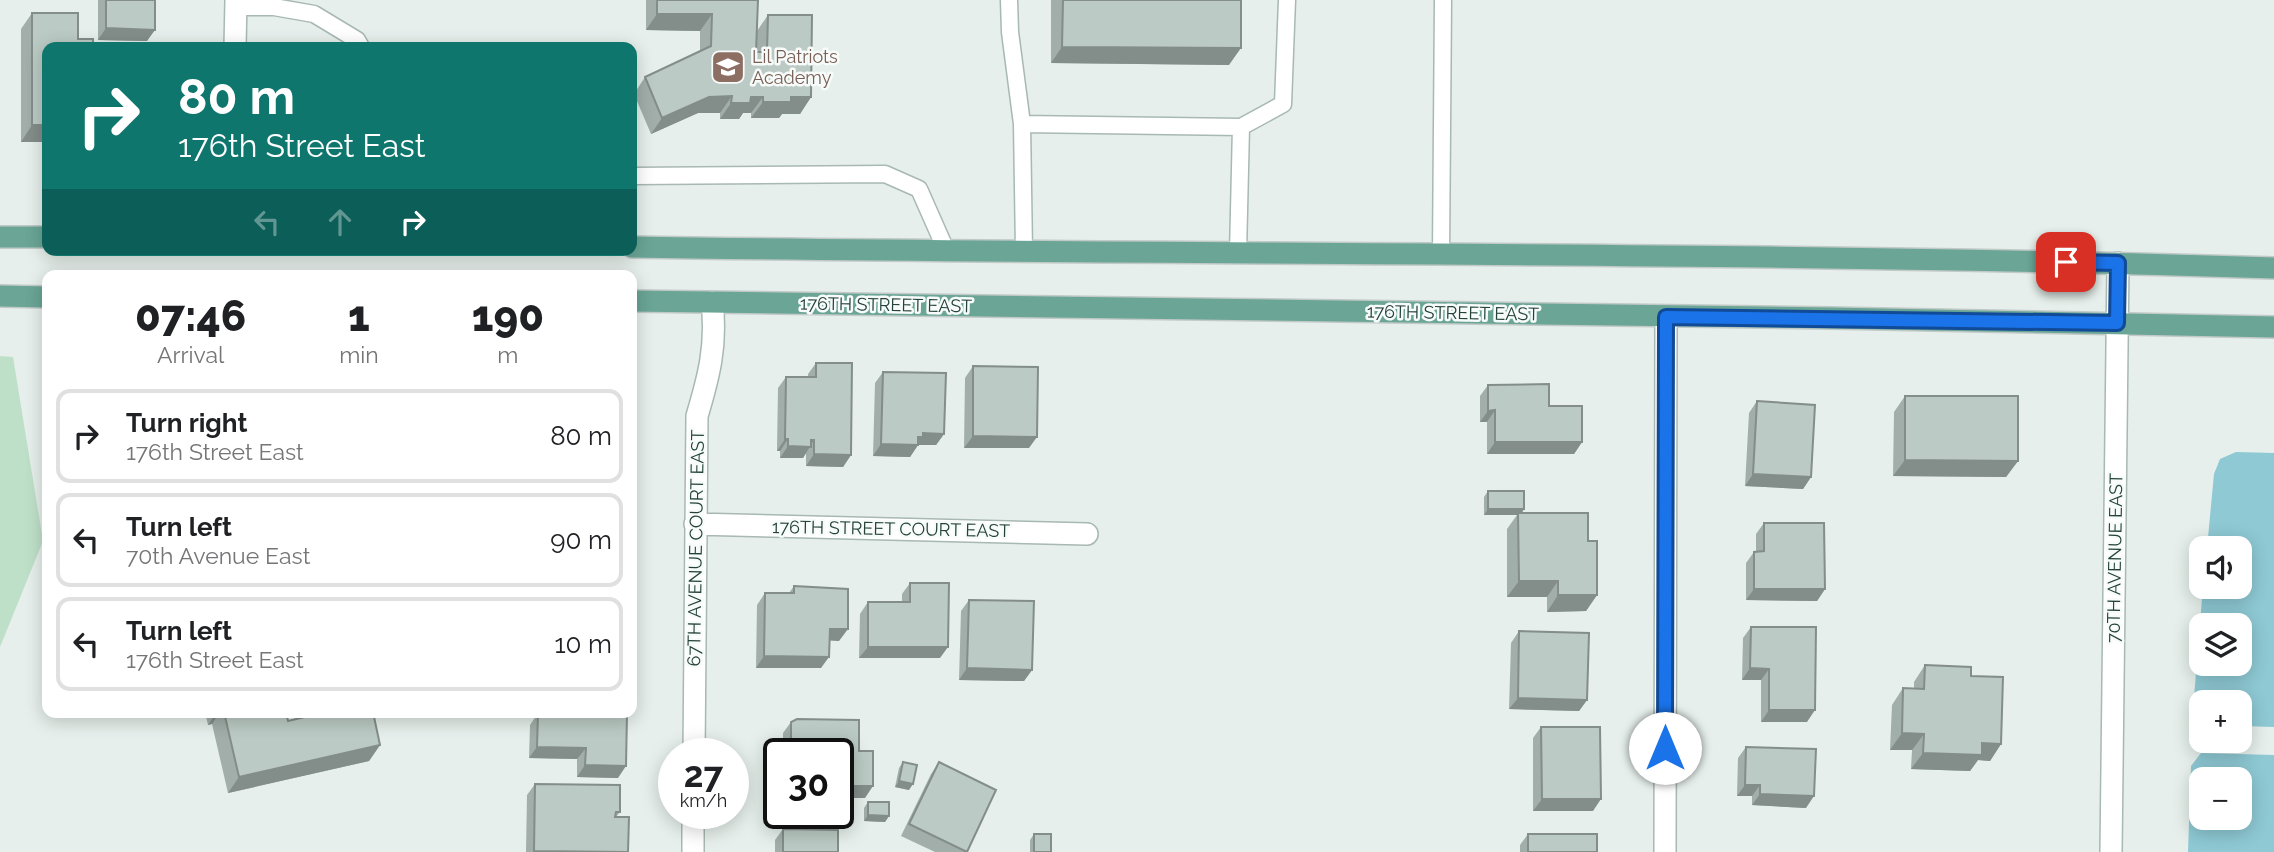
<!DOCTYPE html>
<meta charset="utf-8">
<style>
body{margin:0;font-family:Raleway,sans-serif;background:#f6f6f6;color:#202124;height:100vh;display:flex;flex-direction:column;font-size:26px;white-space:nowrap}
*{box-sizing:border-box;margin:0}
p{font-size:23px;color:#757577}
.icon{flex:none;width:38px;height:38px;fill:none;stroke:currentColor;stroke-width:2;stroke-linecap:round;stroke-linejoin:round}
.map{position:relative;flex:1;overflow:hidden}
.details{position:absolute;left:42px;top:270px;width:595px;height:448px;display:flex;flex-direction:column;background:#fff;border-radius:14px;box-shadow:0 4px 18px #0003}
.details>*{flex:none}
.banner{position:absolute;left:42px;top:42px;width:595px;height:214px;border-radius:14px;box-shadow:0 4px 18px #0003;background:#0f766e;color:#fff;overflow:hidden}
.tools{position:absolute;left:2189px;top:536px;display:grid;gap:14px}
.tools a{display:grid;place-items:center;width:63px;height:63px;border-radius:14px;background:#fff;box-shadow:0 4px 18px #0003;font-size:35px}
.speed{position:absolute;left:658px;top:738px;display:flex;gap:14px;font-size:35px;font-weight:700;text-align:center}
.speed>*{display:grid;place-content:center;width:91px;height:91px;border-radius:50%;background:#fff;box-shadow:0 4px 18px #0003;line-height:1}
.speed small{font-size:18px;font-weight:400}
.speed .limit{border:4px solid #111;border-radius:10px;background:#fff;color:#111}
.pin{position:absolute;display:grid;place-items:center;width:60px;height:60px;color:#fff;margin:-30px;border-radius:14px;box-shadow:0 4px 10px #0006}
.me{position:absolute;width:77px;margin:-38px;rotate:0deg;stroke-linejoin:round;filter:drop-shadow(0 0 5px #0008)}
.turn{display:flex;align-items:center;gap:24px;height:147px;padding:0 21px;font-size:32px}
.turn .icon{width:91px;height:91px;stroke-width:2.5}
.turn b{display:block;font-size:49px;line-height:60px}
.lanes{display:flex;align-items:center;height:66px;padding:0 21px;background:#0003;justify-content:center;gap:35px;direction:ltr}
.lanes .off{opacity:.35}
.eta{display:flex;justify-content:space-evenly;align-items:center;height:119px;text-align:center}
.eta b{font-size:42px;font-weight:800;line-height:49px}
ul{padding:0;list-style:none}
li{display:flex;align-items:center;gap:21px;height:94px;margin:0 14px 10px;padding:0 7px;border:4px solid #e0e0e0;border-radius:14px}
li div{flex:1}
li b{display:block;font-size:26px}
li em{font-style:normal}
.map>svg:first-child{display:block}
.green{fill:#bfe0c8}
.water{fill:#8ec9d4;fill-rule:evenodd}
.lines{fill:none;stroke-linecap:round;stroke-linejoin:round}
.service-casing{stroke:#a8b8b2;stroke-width:19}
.minor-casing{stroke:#a8b8b2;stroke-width:24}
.primary-casing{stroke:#c2cac8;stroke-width:24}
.service{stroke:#fff;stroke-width:16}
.minor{stroke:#fff;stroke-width:21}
.primary{stroke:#6aa596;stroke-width:21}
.wall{fill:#a1aea9}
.shaded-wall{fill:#838d89}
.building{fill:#bbcac4;stroke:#838d89;stroke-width:2}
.route-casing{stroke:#114b97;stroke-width:18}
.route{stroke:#1a73e8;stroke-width:12}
.labels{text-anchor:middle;stroke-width:5;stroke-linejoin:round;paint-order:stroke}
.education-label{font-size:18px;fill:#785e54;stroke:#f7fbf9;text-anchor:start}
.street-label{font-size:18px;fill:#24423a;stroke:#f7fbf9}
</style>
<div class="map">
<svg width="2274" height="852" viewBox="0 0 2274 852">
<rect width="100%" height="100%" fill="#e6efeb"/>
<!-- green -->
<path class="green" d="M 0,356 L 13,357 L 43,541 L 0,647 Z"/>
<!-- water -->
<path class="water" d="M 2236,452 L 2274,453 L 2274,727 L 2240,726 L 2240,702 L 2202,702 L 2201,725 L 2196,724 L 2193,710 L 2203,586 L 2240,586 L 2240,548 L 2207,548 L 2214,474 L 2220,459 ZM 2202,625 L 2240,625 L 2240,663 L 2202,663 Z
M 2201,753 L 2274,755 L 2274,852 L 2188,852 L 2191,766 ZM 2202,779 L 2240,779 L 2240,817 L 2202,817 Z"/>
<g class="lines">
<!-- service casing -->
<g class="service-casing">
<path id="service" d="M 1009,0 L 1010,32 L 1022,124
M 236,7 L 274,7 L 314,14 L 357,40 L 361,47
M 1241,127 L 1283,104 L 1287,0
M 632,176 L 885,174 L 919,189 L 946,250
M 1024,251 L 1022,124 L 1241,127 L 1238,253
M 1441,255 L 1443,0"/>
</g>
<!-- minor casing -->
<g class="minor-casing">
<path id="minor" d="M 235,47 L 236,0
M 695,524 L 1087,534
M 694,754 L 697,416 C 709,376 717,345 712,302
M 693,852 L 693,814
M 1665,852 L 1666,317
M 2111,852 L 2118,263"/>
</g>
<!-- primary casing -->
<g class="primary-casing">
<path id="primary" d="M 0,237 L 47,237
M 632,247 C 1179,256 1727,250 2274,268
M 0,296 L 47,297
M 632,301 L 1832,318 L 2274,327"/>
</g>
<!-- service -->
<use href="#service" class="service"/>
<!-- minor -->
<use href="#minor" class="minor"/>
<!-- primary -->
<use href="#primary" class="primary"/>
</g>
<!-- wall -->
<path class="wall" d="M 98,0 L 155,0 L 147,41 L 98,40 Z
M 646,0 L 758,0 L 757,31 L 768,15 L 811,97 L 800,114 L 782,114 L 779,118 L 751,118 L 751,113 L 743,113 L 739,119 L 720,119 L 720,113 L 698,113 L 651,134 L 634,94 L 645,77 L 700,52 L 700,31 L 646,30 Z
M 1051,0 L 1241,0 L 1229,65 L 1051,63 Z
M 32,13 L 78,39 L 47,47 L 47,142 L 21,142 L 21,29 Z
M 816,363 L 851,455 L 843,467 L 806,466 L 806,453 L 803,458 L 780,458 L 780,451 L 777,451 L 778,388 L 786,377 L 808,377 L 808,374 Z
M 973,366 L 1029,448 L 964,448 L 965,378 Z
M 883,372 L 944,434 L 936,445 L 918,445 L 910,457 L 873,456 L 875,383 Z
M 1488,385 L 1549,406 L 1582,442 L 1574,454 L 1487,454 L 1487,422 L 1480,422 L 1480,396 Z
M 1905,396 L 2018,461 L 2006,477 L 1893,476 L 1894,412 Z
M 1757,401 L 1811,477 L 1803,489 L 1745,486 L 1749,413 Z
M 1488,491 L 1524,509 L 1522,513 L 1588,541 L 1597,595 L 1586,611 L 1547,612 L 1547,597 L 1507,597 L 1507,529 L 1517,515 L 1484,515 L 1484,497 Z
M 1764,523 L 1825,589 L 1817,601 L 1746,600 L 1746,563 L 1754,552 L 1756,552 L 1756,534 Z
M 910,583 L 940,658 L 859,658 L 860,614 L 868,602 L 902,602 L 902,594 Z
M 794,586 L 839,641 L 829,640 L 821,668 L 756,668 L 757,605 L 765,593 L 789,593 Z
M 969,600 L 1032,670 L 1024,681 L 959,680 L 961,611 Z
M 1751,627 L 1807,722 L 1761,722 L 1761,680 L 1742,680 L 1743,638 Z
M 1519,631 L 1587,700 L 1579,711 L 1509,709 L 1511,643 Z
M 1925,665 L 1971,676 L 2001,744 L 1990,761 L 1978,760 L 1970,771 L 1911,769 L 1912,750 L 1890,750 L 1892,705 L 1903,688 L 1914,689 L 1914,682 Z
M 205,712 L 286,712 L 288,721 L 302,717 L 301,712 L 373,712 L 380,745 L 369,761 L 228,793 L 212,724 L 208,725 Z
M 543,712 L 616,712 L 618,778 L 577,777 L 577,759 L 529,758 L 530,725 L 538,713 L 543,713 Z
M 791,722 L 859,751 L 865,798 L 838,798 L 838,754 L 779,754 L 783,750 L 783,733 Z
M 1541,727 L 1593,811 L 1533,811 L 1533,738 Z
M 1746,747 L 1806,808 L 1752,805 L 1752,796 L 1737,796 L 1738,758 Z
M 779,755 L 779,797 L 774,797 L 775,761 Z
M 903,762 L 909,790 L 895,787 L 899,768 Z
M 939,762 L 967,852 L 935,852 L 901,836 L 931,774 Z
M 535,784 L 620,812 L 616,817 L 628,852 L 526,852 L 527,795 Z
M 868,802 L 889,816 L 885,822 L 864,821 L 864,808 Z
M 783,829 L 838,852 L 775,852 L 775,840 Z
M 1034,834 L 1051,852 L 1030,852 L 1030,840 Z
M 1528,834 L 1597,852 L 1520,852 L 1520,845 Z"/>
<!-- shaded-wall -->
<path class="shaded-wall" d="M 657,14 L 712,14 L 700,31 L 646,30 Z
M 106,28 L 155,30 L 147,41 L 98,40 Z
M 1062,47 L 1241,48 L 1229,65 L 1051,63 Z
M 732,96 L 720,113 L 698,113 L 651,134 L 662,118 L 709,97 Z
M 751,97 L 763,97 L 751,113 L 743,113 L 739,119 L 720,119 L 731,103 Z
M 791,97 L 811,97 L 800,114 L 782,114 L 779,118 L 751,118 L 763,102 Z
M 32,125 L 47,125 L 47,142 L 21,142 Z
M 1495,410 L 1487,422 L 1480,422 L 1488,411 Z
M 923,433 L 944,434 L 936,445 L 918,445 L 910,457 L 873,456 L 881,444 L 918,437 Z
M 973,436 L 1037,437 L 1029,448 L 964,448 Z
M 785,439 L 788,439 L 780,451 L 777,451 Z
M 811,440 L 814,440 L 803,458 L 780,458 L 788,446 Z
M 1495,442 L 1582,442 L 1574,454 L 1487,454 Z
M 814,454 L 851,455 L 843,467 L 806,466 Z
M 1905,460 L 2018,461 L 2006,477 L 1893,476 Z
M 1753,474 L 1811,477 L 1803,489 L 1745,486 Z
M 1488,509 L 1524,509 L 1520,515 L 1518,513 L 1517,515 L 1484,515 Z
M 1519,581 L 1558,581 L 1547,597 L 1507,597 Z
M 1754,589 L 1825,589 L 1817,601 L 1746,600 Z
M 1558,595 L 1597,595 L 1586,611 L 1547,612 Z
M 830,629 L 848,629 L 839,641 L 822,640 Z
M 868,647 L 948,647 L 940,658 L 859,658 Z
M 764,656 L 829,657 L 821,668 L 756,668 Z
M 967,668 L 1032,670 L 1024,681 L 959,680 Z
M 1750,668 L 1769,669 L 1761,680 L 1742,680 Z
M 1518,698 L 1587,700 L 1579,711 L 1509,709 Z
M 1769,710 L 1815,710 L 1807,722 L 1761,722 Z
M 217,712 L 220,712 L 212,724 L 208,725 Z
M 1902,733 L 1924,734 L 1912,750 L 1890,750 Z
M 1982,743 L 2001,744 L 1990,761 L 1978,760 L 1970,771 L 1911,769 L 1923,753 Z
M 380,745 L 369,761 L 228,793 L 239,777 Z
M 537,747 L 586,748 L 577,759 L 529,758 Z
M 585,765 L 626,766 L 618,778 L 577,777 Z
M 899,781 L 913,784 L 909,790 L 895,787 Z
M 1745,785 L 1760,785 L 1752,796 L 1737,796 Z
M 838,786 L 873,786 L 865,798 L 838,798 Z
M 1760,794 L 1814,796 L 1806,808 L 1752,805 Z
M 1542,799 L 1601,799 L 1593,811 L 1533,811 Z
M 868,815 L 889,816 L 885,822 L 864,821 Z"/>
<!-- building -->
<path class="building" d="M 106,0 L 155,0 L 155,30 L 106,28 Z
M 657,0 L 758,0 L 756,52 L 767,52 L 768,15 L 812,15 L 811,97 L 791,97 L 791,102 L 763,102 L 763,97 L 751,97 L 750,103 L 731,103 L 732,96 L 709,97 L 662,118 L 645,77 L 711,46 L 712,14 L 657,14 Z
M 1063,0 L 1241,0 L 1241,48 L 1062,47 Z
M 32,13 L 78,13 L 78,39 L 93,39 L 93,47 L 47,47 L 47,125 L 32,125 Z
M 816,363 L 852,363 L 851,455 L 814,454 L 814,440 L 811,440 L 811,447 L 788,446 L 788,439 L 785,439 L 786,377 L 816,377 Z
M 973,366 L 1038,367 L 1037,437 L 973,436 Z
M 883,372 L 946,373 L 944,434 L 923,433 L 923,437 L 918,437 L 918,445 L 881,444 Z
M 1549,384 L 1549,406 L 1582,406 L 1582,442 L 1495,442 L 1495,410 L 1488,411 L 1488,385 Z
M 1905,396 L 2018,396 L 2018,461 L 1905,460 Z
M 1757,401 L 1815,405 L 1811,477 L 1753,474 Z
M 1488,491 L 1524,491 L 1524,509 L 1488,509 Z
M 1518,513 L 1588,513 L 1588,541 L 1597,541 L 1597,595 L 1558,595 L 1558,581 L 1519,581 Z
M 1764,523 L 1824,523 L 1825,589 L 1754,589 L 1754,552 L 1764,551 Z
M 910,583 L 949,583 L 948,647 L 868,647 L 868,602 L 910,602 Z
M 794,586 L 848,589 L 848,629 L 830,629 L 829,657 L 764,656 L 765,593 L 794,593 Z
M 969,600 L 1034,601 L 1032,670 L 967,668 Z
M 1751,627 L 1816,627 L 1815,710 L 1769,710 L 1769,669 L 1750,668 Z
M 1519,631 L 1589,633 L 1587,700 L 1518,698 Z
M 1925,665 L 1971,667 L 1971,676 L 2003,677 L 2001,744 L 1982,743 L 1982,755 L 1923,753 L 1924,734 L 1902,733 L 1903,688 L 1924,689 Z
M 224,712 L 286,712 L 288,721 L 317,714 L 316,712 L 373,712 L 380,745 L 239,777 Z
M 551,712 L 627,713 L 626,766 L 585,765 L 586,748 L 537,747 L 538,713 L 551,713 Z
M 797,719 L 859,720 L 859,751 L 873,751 L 873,786 L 838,786 L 838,754 L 783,754 L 783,749 L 796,750 L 796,745 L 791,746 L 791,722 Z
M 1541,727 L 1600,727 L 1601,799 L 1542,799 Z
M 1746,747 L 1816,749 L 1814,796 L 1760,794 L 1760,785 L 1745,785 Z
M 903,762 L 917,765 L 913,784 L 899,781 Z
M 939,762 L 996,790 L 967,852 L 909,824 Z
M 535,784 L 620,785 L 620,812 L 616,812 L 615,817 L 629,817 L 628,852 L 534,851 Z
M 868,802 L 889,802 L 889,816 L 868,815 Z
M 783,829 L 838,830 L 838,852 L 783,852 Z
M 1034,834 L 1051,834 L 1051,852 L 1034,852 Z
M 1528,834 L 1597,834 L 1597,852 L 1528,852 Z"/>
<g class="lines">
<!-- route casing -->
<g class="route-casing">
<path id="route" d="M 1665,748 L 1666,317 L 2117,323 L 2118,263 L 2066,262"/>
</g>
<!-- route -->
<use href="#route" class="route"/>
</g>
<!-- icons -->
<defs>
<g id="school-square" transform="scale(1.75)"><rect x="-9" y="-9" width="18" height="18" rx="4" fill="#8d6e63" stroke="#f7fbf9"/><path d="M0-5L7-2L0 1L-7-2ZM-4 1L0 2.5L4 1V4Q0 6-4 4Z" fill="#fff"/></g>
</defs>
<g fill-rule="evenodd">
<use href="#school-square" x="728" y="67"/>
</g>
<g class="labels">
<!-- education labels -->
<g class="education-label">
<text x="752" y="63">Lil Patriots<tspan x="752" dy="21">Academy</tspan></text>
</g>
<!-- street labels -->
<g class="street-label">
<text transform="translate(886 305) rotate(1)" y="6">176TH STREET EAST</text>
<text transform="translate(1453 313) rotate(1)" y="6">176TH STREET EAST</text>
<text transform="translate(891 529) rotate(1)" y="6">176TH STREET COURT EAST</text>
<text transform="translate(696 548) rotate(-89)" y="6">67TH AVENUE COURT EAST</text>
<text transform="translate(2115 558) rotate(-89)" y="6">70TH AVENUE EAST</text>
</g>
</g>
</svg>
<div class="tools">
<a><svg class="icon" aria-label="sound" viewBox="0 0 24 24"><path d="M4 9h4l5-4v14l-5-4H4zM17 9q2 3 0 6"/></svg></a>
<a><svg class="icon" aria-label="layers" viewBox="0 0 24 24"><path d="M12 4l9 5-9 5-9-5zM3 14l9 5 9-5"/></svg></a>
<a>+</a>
<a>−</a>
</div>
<div class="speed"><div>27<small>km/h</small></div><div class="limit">30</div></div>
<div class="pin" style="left:2066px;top:262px;background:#d93025"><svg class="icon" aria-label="arrive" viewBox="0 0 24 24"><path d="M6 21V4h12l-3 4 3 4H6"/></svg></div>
<svg class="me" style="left:1665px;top:748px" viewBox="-20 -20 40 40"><circle r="19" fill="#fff"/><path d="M0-13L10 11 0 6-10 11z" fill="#1a73e8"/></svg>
<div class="banner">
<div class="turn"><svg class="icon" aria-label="right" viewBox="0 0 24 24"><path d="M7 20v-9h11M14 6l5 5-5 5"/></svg><div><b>80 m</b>176th Street East</div></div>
<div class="lanes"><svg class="icon off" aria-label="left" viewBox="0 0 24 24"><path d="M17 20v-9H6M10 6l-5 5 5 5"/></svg><svg class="icon off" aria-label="ahead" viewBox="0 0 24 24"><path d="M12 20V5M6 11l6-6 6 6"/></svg><svg class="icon" aria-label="right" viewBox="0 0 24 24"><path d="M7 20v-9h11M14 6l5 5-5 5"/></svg></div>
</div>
<section class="details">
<div class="eta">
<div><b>07:46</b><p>Arrival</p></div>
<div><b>1</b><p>min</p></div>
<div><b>190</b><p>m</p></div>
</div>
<ul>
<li><svg class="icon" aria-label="right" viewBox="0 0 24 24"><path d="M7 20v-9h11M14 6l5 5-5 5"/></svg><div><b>Turn right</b><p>176th Street East</p></div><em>80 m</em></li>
<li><svg class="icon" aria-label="left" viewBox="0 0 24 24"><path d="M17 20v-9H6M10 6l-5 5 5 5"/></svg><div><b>Turn left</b><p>70th Avenue East</p></div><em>90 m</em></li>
<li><svg class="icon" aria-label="left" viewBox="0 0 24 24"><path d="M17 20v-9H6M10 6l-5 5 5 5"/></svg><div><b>Turn left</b><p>176th Street East</p></div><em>10 m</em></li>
</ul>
</section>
</div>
